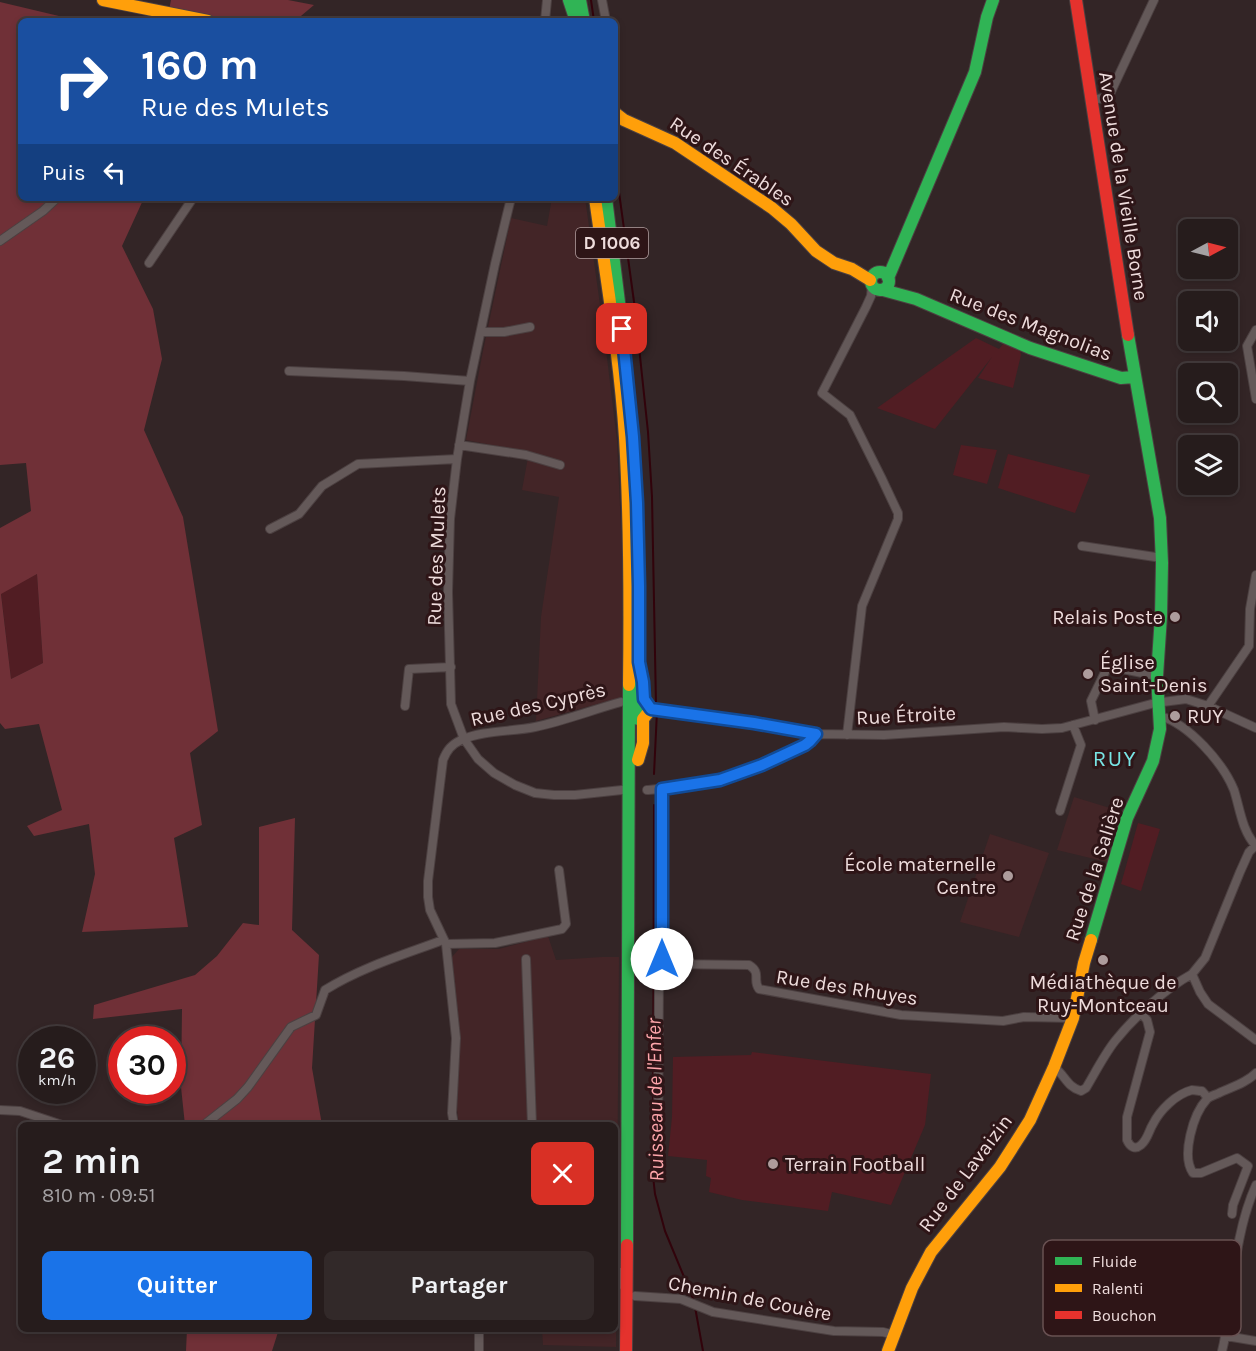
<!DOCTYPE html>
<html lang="fr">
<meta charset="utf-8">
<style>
body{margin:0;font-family:Karla,sans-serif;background:#322929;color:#f1f3f6;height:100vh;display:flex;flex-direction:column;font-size:22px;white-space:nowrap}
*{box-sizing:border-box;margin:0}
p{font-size:20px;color:#a4a1a3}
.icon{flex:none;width:33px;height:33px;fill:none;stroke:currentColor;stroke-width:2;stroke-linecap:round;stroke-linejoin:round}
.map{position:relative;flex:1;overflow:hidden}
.side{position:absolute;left:18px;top:1122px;width:600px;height:210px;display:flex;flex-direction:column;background:#261c1c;border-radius:9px;box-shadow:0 3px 9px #0003,0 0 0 2px #423a3b}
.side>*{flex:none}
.hud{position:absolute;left:18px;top:18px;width:600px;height:183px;border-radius:9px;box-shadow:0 3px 9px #0003,0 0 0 2px #423a3b;background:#1a4fa0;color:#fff;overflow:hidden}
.needle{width:39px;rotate:83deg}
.tools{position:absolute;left:1178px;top:219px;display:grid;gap:12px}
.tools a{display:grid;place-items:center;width:60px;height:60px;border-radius:9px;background:#261c1c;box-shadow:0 3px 9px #0003,0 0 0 2px #423a3b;font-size:30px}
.speed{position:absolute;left:18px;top:1026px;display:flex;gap:12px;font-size:30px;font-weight:700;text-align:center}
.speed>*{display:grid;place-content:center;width:78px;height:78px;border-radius:50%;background:#261c1c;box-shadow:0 3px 9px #0003,0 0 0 2px #423a3b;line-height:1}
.speed small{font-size:15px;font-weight:400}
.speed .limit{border:9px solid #d22;background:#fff;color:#111}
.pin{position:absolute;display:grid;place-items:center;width:51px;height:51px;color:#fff;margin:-26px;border-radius:12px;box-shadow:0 3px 9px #0006}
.me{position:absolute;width:66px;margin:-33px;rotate:0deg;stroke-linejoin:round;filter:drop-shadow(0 0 4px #0008)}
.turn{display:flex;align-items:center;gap:21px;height:126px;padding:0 24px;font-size:27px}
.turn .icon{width:78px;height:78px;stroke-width:2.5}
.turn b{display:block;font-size:42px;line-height:51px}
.then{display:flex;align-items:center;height:57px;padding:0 24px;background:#0003;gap:12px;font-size:22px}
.round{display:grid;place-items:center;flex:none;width:63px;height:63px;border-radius:9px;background:#322929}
.overview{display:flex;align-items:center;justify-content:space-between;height:102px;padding:0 24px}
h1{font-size:36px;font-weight:700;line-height:45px}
.action{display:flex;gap:12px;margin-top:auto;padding:12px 24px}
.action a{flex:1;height:69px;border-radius:9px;background:#1a73e8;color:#fff;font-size:24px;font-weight:700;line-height:69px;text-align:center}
.action a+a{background:#322929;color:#f1f3f6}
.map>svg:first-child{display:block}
.built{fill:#432527}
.green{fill:#511d23}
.forest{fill:#703037;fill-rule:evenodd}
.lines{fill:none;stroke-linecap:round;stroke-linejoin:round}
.stream{stroke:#31030b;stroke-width:2}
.street-casing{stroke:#4c4041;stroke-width:10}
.fast-casing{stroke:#4c4041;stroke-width:14}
.slow-casing{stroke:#4c4041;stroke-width:14}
.jam-casing{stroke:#4c4041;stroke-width:14}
.street{stroke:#645959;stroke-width:8}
.fast{stroke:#30b455;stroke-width:12}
.slow{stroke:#ff9f0a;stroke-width:12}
.jam{stroke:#e5322d;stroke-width:12}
.route-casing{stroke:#114b97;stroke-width:15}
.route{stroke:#1a73e8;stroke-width:10}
.poi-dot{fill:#ad9c9c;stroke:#2e1517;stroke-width:2}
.labels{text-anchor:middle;stroke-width:6;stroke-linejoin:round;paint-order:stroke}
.shield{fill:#2e1517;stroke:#b4a0a1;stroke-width:1.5}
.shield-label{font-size:18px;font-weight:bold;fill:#eedcdc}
.street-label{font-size:20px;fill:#eedcdc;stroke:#2e1517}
.poi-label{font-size:20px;fill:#eedcdc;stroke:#2e1517;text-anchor:start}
.water-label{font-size:21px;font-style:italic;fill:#fea6ab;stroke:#2e1517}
.quarter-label{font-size:22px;letter-spacing:1.5px;fill:#78e4e4;stroke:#2e1517}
.key{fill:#2e1517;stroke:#685152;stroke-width:1.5}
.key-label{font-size:16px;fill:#eedcdc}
</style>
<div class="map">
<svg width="1256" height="1351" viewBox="0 0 1256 1351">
<rect width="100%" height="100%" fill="#332526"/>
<!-- built -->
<path class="built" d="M 552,198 L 585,198 L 604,333 L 617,441 L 622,550 L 623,697 L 536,721 L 541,617 L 559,497 L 522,490 L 529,452 L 466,440 L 483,351 L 511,218 L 547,226 Z
M 1074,797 L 1123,812 L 1107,862 L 1057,850 Z
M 990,834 L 1049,853 L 1019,937 L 960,922 Z
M 548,936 L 556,960 L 602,957 L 619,957 L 616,1347 L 543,1345 L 542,1329 L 615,1329 L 615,1125 L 459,1125 L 457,1109 L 460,1035 L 451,958 L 459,949 L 499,949 Z"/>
<!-- green -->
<path class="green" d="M 976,338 L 999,349 L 1003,344 L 1020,350 L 1021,355 L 1013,388 L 978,378 L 992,357 L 935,429 L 877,408 Z
M 961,445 L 997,450 L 987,484 L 953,475 Z
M 1008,454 L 1090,475 L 1075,513 L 998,488 Z
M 37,574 L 43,663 L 11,679 L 1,593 Z
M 1138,823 L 1160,829 L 1141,891 L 1121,884 Z
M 752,1052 L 931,1074 L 925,1125 L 891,1205 L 832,1192 L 828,1211 L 742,1200 L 709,1192 L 711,1178 L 706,1176 L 707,1160 L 668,1156 L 672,1117 L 673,1057 L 751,1055 Z"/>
<!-- forest -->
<path class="forest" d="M 171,0 L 288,0 L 314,5 L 295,21 L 244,21 L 169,10 Z
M 0,2 L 80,21 L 21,21 L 21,198 L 144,198 L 122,246 L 153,309 L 162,359 L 144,430 L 183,517 L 218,731 L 190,753 L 202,825 L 174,838 L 188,927 L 82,932 L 95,874 L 89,824 L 34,836 L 27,826 L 62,810 L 39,724 L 5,729 L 0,723 L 0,528 L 31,511 L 26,463 L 0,465 ZM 37,574 L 43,663 L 11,679 L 1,594 Z
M 295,818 L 292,930 L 319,955 L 312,1068 L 322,1125 L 185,1125 L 181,1087 L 182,1009 L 93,1019 L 94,1005 L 195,975 L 217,956 L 243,923 L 259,925 L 259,827 Z
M 187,1329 L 279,1329 L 272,1351 L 186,1351 Z"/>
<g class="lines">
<!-- stream -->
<path class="stream" d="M 591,0 L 594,21
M 615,163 L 635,309 L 648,432 L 652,497 L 656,705
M 654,774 L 657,711
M 654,805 L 653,1176 L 655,1194 L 665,1231 L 694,1301
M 695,1307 L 703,1351"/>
<!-- street casing -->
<g class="street-casing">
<path id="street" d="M 602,0 L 606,21
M 545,21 L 547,0
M 1092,100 L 1103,98 L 1110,94 L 1154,0
M 511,198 L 495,264 L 470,381 L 457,459 L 450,519 L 448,592 L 451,704 L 464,739 L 478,759 L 494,773 L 515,785 L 535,793 L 554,795 L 575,795 L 622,790
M 0,241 L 43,211 L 57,198
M 149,263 L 193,198
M 1256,330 L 1247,346 L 1256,399
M 481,332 L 504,332 L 530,327
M 289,371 L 404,376 L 470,381
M 459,445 L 526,455 L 560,465
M 270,529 L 299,514 L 322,486 L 358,464 L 457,459
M 1082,546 L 1162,558
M 405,706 L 409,669 L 451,667
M 1208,706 L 1249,646 L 1250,609 L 1256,575
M 651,709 L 754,723 L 816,734 L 884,735 L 1004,727 L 1042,729 L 1062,728 L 1155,703 L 1186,699 L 1208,706 L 1256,728
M 1160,716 C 1189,724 1223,763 1234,790 C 1240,809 1242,831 1256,846
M 1095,720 L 1091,701 L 1108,666 L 1157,676
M 847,735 L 862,606 L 898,519 L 898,513 L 881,477 L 850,415 L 822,393 L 866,307 L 871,296 L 872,286
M 662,789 L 662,959 L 667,964 L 749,965 C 762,973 752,980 759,989 L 901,1015 L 1003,1021 L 1024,1017 L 1073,1018
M 647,790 C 672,788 698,786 722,779 C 751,771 778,758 805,745 L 811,741 L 816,734
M 1060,811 L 1081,745 L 1073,725
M 446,944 L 495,943 L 562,929 L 566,924 L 559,870
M 526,959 L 532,1125
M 1192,974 L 1205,958 L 1240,872 L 1249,852 L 1255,846
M 1141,1013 L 1147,1020 L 1150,1032 L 1127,1117 L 1127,1140 C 1130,1147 1135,1150 1141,1145 C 1148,1139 1149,1130 1153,1124 C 1160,1110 1176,1094 1192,1090 C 1195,1090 1198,1091 1202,1091 L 1208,1098
M 1054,1067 C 1065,1075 1067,1087 1081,1091 L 1086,1088 C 1095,1073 1104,1055 1115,1041 C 1135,1016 1165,989 1192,974 L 1200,992 L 1208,1004 L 1256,1040
M 0,1110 L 20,1111 L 62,1125
M 204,1125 L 237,1099 L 248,1087 L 291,1027 L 316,1015 L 325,990 C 362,967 403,955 443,940
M 454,1125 L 452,1113 L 456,1038 L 446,944 L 430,910 L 428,897 L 428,881 L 443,760 C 447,750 451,745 461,740 C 484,730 511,732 535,727 C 564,721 592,710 621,702
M 658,1148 L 659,969 L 662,959
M 1232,1214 L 1233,1205 L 1248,1166 L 1237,1158 L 1201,1173 L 1193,1173 C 1181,1156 1193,1114 1207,1099 C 1210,1096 1215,1095 1219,1093 C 1232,1087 1246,1083 1256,1073
M 615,1290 L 619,1284 L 621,1272
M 635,1296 L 681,1299 L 713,1312 L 834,1331 L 883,1332 L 895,1335
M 1226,1336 L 1256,1341
M 479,1351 L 479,1329
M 1222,1351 C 1227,1332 1228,1314 1231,1295 C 1235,1259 1241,1218 1256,1185"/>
</g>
<!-- fast casing -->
<g class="fast-casing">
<path id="fast" d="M 569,0 L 576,21
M 580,0 L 584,21
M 606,198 L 621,318
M871 281a9 9 0 1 1 18 0a9 9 0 1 1-18 0Z
M 888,278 L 975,72 L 987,17 L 993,0
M 883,290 L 916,299 L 1030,348 L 1121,378 L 1134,377
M 638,719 L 639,606
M 1091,940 L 1127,818 L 1153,761 L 1160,729 L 1157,676 L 1161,616 L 1162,563 L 1160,518 L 1128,335
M 627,1245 L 629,685"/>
</g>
<!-- slow casing -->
<g class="slow-casing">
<path id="slow" d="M 103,0 L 208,21
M 615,113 L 624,120 L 675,143 L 772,208 L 791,224 L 816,251 L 834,263 L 852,269 L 870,280
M 595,198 C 606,278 620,358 625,438 C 630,521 630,603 629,685
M 638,760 L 643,743 L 643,719 L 651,709 L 644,699 L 643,688
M 888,1351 L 912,1288 L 931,1252 L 1000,1167 L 1030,1120 L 1054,1067 L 1073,1018 L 1084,963 L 1091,940"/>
</g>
<!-- jam casing -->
<g class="jam-casing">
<path id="jam" d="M 1076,0 L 1128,335
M 626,1351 L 627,1245"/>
</g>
<!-- street -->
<use href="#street" class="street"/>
<!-- fast -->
<use href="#fast" class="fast"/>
<!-- slow -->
<use href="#slow" class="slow"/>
<!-- jam -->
<use href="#jam" class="jam"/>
</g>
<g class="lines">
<!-- route casing -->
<g class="route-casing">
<path id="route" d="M 622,329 L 633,437 L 637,503 L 639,586 L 639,662 L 643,682 L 644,699 L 651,709 L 754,723 L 816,734 L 810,741 L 805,745 L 762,765 L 720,780 L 662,789 L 662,959"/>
</g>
<!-- route -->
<use href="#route" class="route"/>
</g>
<!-- markers -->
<g class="poi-dot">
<circle cx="1175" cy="617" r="6"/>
<circle cx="1088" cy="674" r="6"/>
<circle cx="1175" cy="716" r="6"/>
<circle cx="1008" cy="876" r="6"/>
<circle cx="1103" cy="960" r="6"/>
<circle cx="773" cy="1164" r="6"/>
</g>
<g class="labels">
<!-- shield labels -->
<rect class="shield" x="576" y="228" width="72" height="30" rx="4.5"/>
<g class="shield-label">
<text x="612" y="249">D 1006</text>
</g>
<!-- street labels -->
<g class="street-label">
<text transform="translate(732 161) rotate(34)" y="7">Rue des Érables</text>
<text transform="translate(1124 186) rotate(81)" y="7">Avenue de la Vieille Borne</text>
<text transform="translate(1031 324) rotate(21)" y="7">Rue des Magnolias</text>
<text transform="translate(436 556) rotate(-88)" y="7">Rue des Mulets</text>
<text transform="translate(538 704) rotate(-13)" y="7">Rue des Cyprès</text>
<text transform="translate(906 715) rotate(-3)" y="7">Rue Étroite</text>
<text transform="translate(1094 869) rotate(-72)" y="7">Rue de la Salière</text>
<text transform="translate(847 987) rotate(9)" y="7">Rue des Rhuyes</text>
<text transform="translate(965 1173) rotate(-53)" y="7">Rue de Lavaizin</text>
<text transform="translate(750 1298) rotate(11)" y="7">Chemin de Couère</text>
</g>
<!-- poi labels -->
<g class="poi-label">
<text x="1163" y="624" text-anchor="end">Relais Poste</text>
<text x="1100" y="669">Église<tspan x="1100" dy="23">Saint-Denis</tspan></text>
<text x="1187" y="723">RUY</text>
<text x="996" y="871" text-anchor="end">École maternelle<tspan x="996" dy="23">Centre</tspan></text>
<text x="1103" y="989" text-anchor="middle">Médiathèque de<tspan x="1103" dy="23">Ruy-Montceau</tspan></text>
<text x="785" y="1171">Terrain Football</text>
</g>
<!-- water labels -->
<g class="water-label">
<text transform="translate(655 1100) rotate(-91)" y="7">Ruisseau de l'Enfer</text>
</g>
<!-- quarter labels -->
<g class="quarter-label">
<text x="1115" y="766">RUY</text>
</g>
</g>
<!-- legend -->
<rect x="1043" y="1240" width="198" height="96" rx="9" class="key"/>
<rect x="1055" y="1257" width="27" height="8" fill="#30b455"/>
<rect x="1055" y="1284" width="27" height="8" fill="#ff9f0a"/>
<rect x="1055" y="1311" width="27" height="8" fill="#e5322d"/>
<g class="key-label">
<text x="1092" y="1267">Fluide</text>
<text x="1092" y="1294">Ralenti</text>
<text x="1092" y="1321">Bouchon</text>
</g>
</svg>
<div class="tools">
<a><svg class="needle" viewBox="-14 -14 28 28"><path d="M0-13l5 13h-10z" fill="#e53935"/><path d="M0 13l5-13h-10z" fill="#a4a1a3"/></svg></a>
<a><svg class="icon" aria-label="sound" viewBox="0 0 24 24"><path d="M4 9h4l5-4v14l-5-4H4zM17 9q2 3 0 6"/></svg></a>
<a><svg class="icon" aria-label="search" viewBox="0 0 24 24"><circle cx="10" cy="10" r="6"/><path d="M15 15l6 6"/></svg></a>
<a><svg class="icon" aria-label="layers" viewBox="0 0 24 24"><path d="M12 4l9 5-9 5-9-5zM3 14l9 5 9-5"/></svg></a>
</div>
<div class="speed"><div>26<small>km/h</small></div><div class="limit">30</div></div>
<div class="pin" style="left:622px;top:329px;background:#d93025"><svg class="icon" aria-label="arrive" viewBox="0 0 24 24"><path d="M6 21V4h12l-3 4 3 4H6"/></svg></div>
<svg class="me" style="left:662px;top:959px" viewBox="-20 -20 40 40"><circle r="19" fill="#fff"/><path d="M0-13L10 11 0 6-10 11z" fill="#1a73e8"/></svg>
<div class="hud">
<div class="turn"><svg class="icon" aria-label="right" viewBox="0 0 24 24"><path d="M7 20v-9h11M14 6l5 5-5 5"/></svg><div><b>160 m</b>Rue des Mulets</div></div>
<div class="then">Puis<svg class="icon" aria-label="left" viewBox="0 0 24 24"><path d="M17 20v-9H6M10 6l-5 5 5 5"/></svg></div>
</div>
<section class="side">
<div class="overview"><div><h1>2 min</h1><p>810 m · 09:51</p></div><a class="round" style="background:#d93025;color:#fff"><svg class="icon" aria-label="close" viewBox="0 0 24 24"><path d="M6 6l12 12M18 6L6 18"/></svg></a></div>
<div class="action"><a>Quitter</a><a>Partager</a></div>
</section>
</div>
